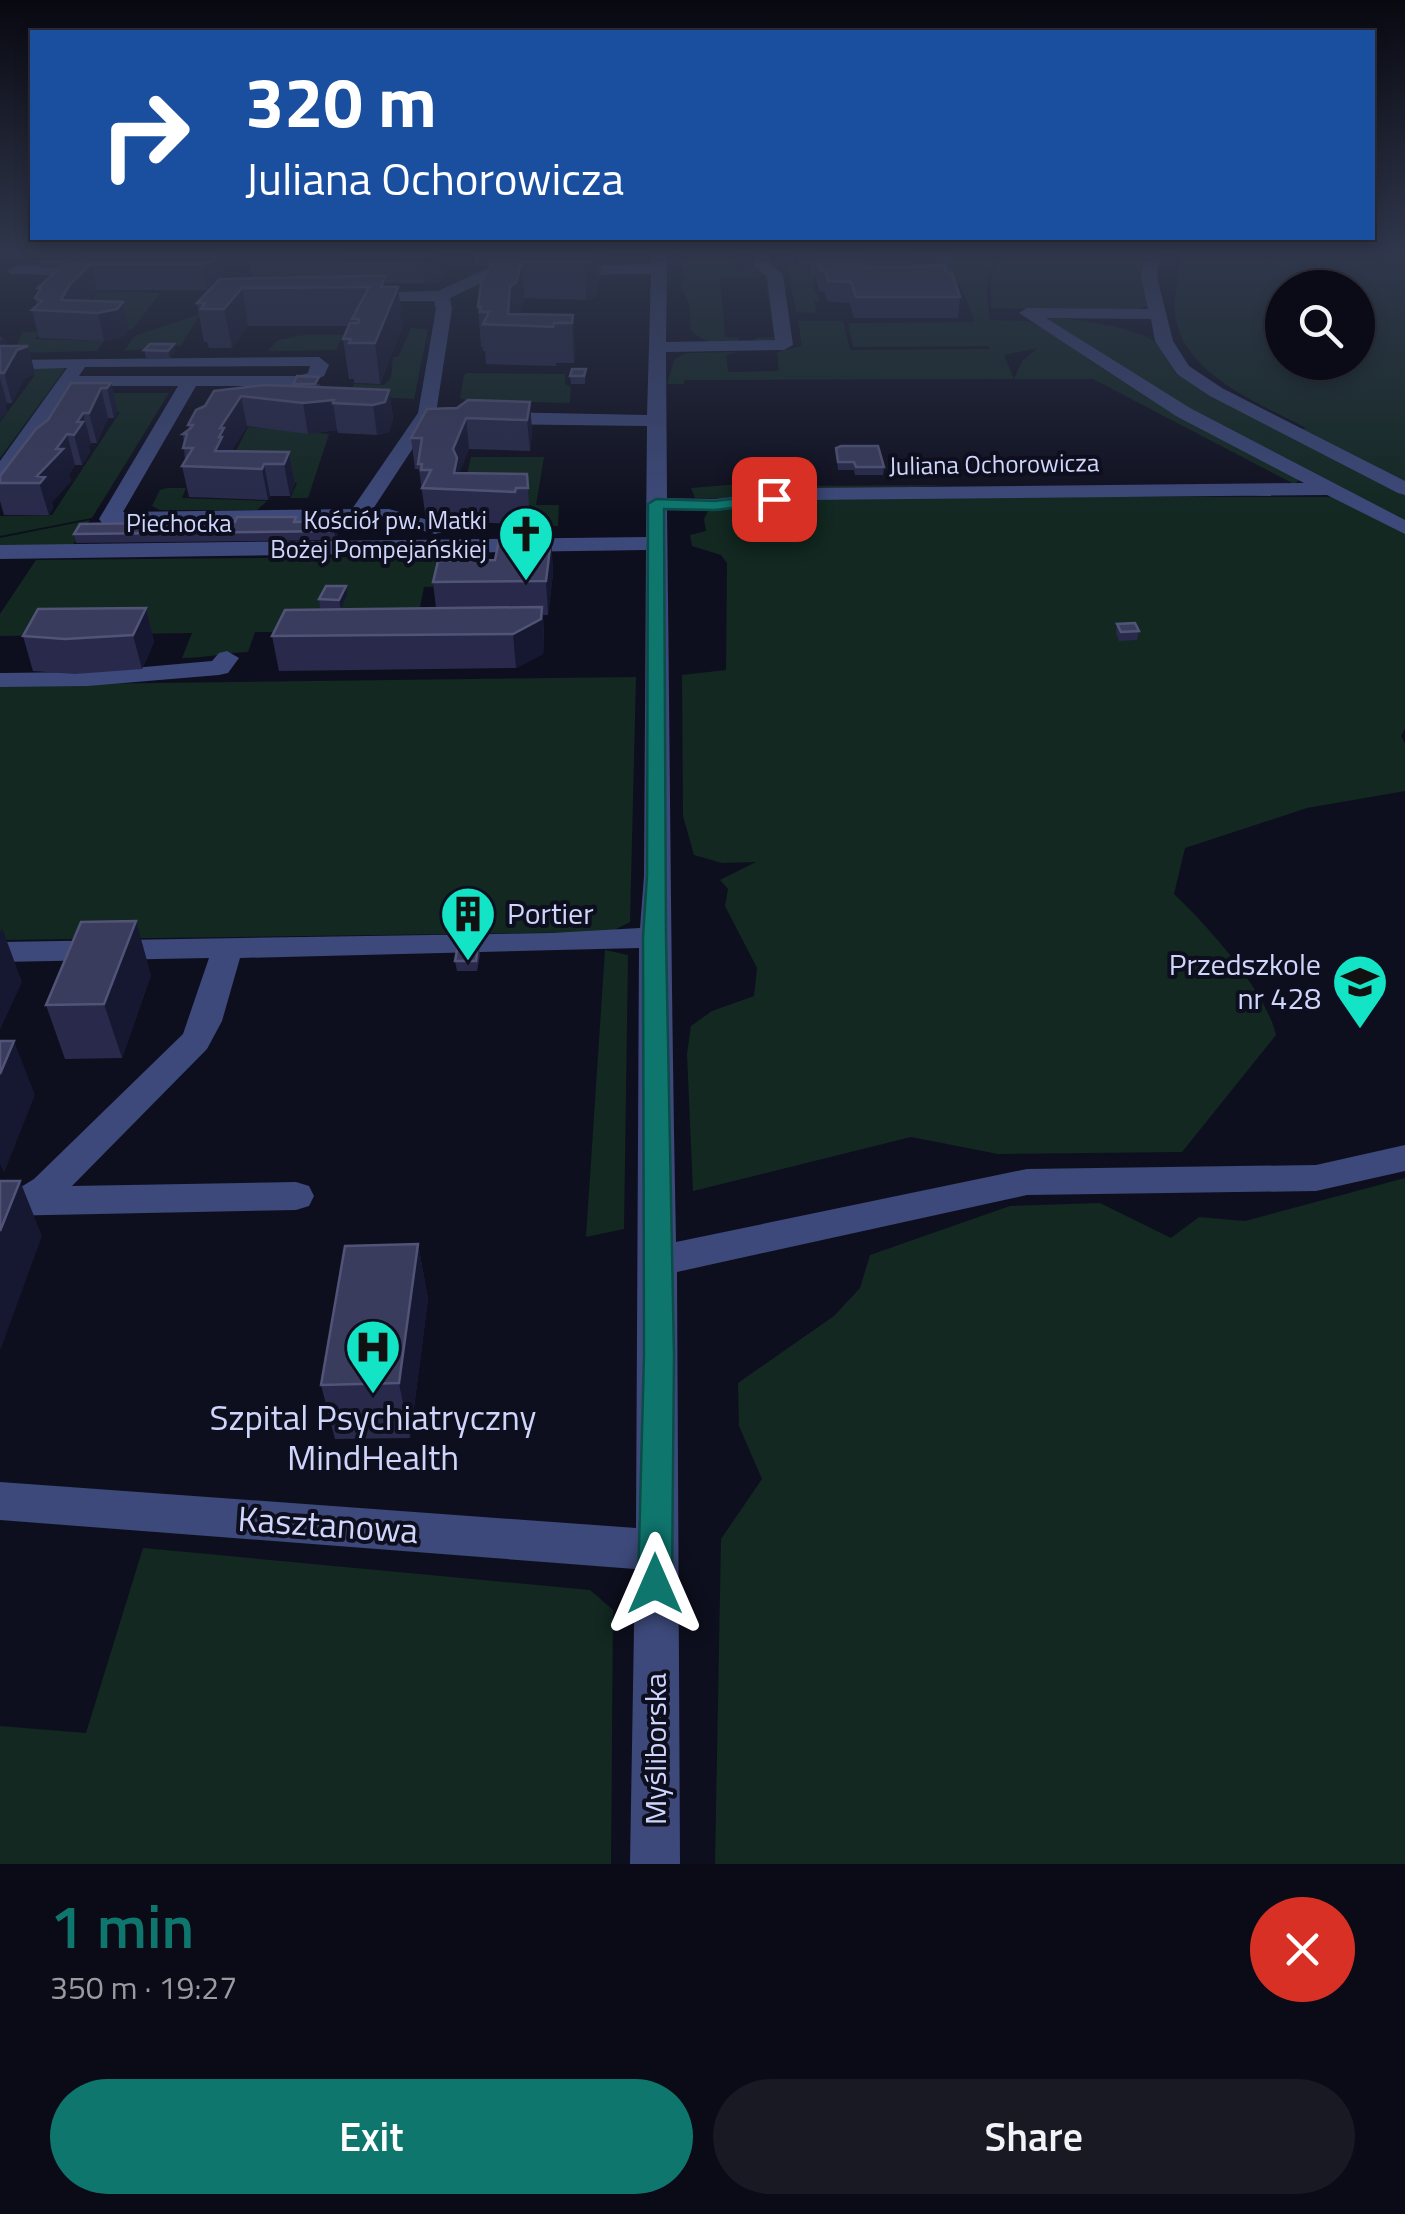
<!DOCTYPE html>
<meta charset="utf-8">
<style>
body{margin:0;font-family:"Titillium Web",sans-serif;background:#181923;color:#f1f3f6;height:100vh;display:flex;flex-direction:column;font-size:38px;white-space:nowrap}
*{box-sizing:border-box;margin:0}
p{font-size:32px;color:#999ba1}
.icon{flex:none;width:55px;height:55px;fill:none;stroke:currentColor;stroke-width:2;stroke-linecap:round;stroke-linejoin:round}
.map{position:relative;height:1864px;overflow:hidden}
.drawer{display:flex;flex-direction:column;background:#0a0b16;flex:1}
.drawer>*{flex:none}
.top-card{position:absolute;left:30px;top:30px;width:1345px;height:210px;border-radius:0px;box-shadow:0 5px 15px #0003,0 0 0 2px #2a2b35;background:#1a4fa0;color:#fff;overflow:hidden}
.buttons{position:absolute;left:1265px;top:270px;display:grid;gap:20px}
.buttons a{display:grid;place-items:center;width:110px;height:110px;border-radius:50%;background:#0a0b16;box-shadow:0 5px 15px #0003,0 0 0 2px #2a2b35;font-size:50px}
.pin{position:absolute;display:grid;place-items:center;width:85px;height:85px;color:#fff;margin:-42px;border-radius:20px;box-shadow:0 5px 15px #0006}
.me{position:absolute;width:110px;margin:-55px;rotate:0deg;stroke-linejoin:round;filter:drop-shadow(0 0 8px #0008)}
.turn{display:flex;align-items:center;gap:35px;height:210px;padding:0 50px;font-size:45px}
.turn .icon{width:130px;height:130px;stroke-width:2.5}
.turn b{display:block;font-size:70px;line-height:85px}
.round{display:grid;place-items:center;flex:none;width:105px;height:105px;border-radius:52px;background:#181923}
.summary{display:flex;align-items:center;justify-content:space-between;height:170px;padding:0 50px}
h1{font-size:60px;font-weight:600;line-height:75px;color:#0f766e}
.button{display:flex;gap:20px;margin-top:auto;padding:20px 50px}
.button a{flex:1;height:115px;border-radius:60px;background:#0f766e;color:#fff;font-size:40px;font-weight:600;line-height:115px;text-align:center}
.button a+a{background:#181923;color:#f1f3f6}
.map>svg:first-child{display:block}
.green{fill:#122821;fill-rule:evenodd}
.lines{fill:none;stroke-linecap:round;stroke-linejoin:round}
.minor{fill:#3d497a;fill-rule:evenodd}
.wall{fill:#292a4b;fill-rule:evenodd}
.shaded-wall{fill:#161731}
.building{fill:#3a3c5e;stroke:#525477;stroke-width:2.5}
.route{fill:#0f766e;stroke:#0a4d48;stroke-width:2.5}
.labels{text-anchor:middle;stroke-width:8;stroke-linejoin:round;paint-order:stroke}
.far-street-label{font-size:25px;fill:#cfd5fb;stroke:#0e0f1e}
.far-poi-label{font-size:25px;fill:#cfd5fb;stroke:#0e0f1e;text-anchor:end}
.poi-label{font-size:30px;fill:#cfd5fb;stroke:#0e0f1e;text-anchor:start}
.street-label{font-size:30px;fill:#cfd5fb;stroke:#0e0f1e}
.near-poi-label{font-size:35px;fill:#cfd5fb;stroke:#0e0f1e}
.near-street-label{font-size:35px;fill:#cfd5fb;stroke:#0e0f1e}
</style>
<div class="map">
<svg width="1405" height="1864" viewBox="0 0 1405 1864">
<rect width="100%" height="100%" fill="#0e0f1e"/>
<!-- green -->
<path class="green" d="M 680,255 L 735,255 L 738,272 L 746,272 L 742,267 L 755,267 L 767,275 L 777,339 L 756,341 L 755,338 L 774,337 L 765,275 L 756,271 L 761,277 L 720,278 L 725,337 L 739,338 L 738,342 C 718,343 705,345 691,330 L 689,303 L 680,285 L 684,279 Z
M 908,255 L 995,255 L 986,289 L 990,320 L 1028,321 L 1061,338 L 1042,317 C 1067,317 1143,327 1160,346 C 1166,353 1171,365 1176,374 L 1405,494 L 1405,729 L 1401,736 L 1405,743 L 1405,791 L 1307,808 L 1185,848 L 1174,894 C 1207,925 1266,991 1276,1035 L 1182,1152 L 998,1154 L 911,1137 L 693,1191 L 687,1054 L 691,1026 L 712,1011 L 754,996 L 757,968 L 725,906 L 728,889 L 720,880 L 756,862 L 722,863 L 694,855 L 683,816 L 682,675 L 726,670 L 727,563 L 721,555 L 692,546 L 690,535 L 706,531 L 704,519 L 708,511 L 815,497 L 1355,497 L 1305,476 L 1294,484 L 1093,379 L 1014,379 L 1022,361 L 1038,348 L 1004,355 L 1014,379 L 684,380 L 684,384 L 667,384 L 674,359 L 688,353 L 739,352 L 726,355 L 728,372 L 779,371 L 777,352 L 802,346 L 798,321 L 843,321 L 850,350 L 990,349 L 989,346 L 853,347 L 848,323 L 975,322 L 961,286 L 897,286 Z
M 998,255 L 1146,255 L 1141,264 L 1152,305 L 1131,311 L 991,308 L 991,274 Z
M 1181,255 L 1405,255 L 1405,483 L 1300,430 L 1306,428 C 1249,398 1159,364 1177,286 C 1180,275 1177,266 1181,255 ZM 1282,288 L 1358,288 L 1358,362 L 1282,362 Z
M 787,265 L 807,265 L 809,275 L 814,275 L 814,291 L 821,301 L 814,302 L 816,313 L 796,312 Z
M 98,291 L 160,293 L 132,330 L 76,317 Z
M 200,314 L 181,346 L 124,351 L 134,336 Z
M 411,328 L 428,329 L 414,399 L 349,395 L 354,384 L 384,385 L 391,378 L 393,357 L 398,357 Z
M 23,332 L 43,332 L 34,339 L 104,341 L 97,351 L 13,353 Z
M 304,335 L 343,335 L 336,350 L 267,351 L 278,340 Z
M 60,366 L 65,369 L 0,458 L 0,422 L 35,375 L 0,369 Z
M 468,373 L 565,374 L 565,384 L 571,387 L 570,403 L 465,400 L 460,398 L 464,375 Z
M 82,393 L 169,393 L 92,518 L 0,536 L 0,516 L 52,515 L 120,412 L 77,411 Z
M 248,427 L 329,434 L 308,498 L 290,498 L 297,483 L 228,467 Z
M 471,457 L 544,457 L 536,505 L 559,505 L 558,526 L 528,526 L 534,508 L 530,505 L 460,504 Z
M 751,483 L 772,486 L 947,485 L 732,499 L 695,498 L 691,488 Z
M 167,488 L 186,488 L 182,498 L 267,501 L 257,510 L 160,510 L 152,506 L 160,490 Z
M 90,520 L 72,546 L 0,546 L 0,538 Z
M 482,549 L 477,586 L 424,587 L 415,632 L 255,632 L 248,652 C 225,653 205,658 182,658 L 192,633 L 0,636 L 0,614 L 36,560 L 359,557 L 361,550 Z
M 636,677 L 630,922 L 610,932 L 0,940 L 0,685 Z
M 605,950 L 628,955 L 624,1229 L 586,1237 Z
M 1405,1178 L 1405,1864 L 715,1864 L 721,1539 L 762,1479 L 739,1426 L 738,1383 L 834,1316 L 860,1288 L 870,1255 L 1010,1206 L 1100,1203 L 1171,1238 L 1199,1217 L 1245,1221 Z
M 143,1548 L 590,1590 L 613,1610 L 611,1864 L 0,1864 L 0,1726 L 86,1733 Z"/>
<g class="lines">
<!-- minor -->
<path class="minor" d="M 651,255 L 667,255 L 666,342 L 775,340 L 767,277 L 755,266 L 753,255 L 769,255 L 770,264 L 783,275 L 793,345 L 784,350 L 666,352 L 667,498 L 715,499 L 807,488 L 1304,483 L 1176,416 L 1019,313 L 1027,308 L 1148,309 L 1141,277 L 1144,255 L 1160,255 L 1157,277 L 1173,341 L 1189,366 L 1222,388 L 1405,481 L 1405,495 L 1398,493 L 1210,396 L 1177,374 L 1155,341 L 1151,319 L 1046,318 L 1190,408 L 1405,520 L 1405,534 L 1327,495 L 807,500 L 715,511 L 667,510 C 670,753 671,998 676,1242 L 1027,1169 L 1316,1165 L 1405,1145 L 1405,1171 L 1316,1191 L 1027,1195 L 677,1272 L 680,1864 L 630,1864 L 635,1569 L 0,1520 L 0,1482 L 636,1528 L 639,948 L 240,958 L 222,1021 L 207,1049 L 72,1186 L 296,1182 L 309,1186 L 314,1196 L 309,1206 L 296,1210 L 0,1216 L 0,1188 L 21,1187 L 34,1179 L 183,1034 L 209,958 L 0,962 L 0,942 L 551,933 L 640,928 L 644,876 L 646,550 L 0,559 L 0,545 L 646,537 L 647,426 L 494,424 L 485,418 L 494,412 L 647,415 L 651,274 L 496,276 L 450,298 L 452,309 L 436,413 L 373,509 L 389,509 L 442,524 L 446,528 L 442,532 L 435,534 L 388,521 L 102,523 L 99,519 L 178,386 L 71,386 L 7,479 L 0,481 L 0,461 L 67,368 L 0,370 L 0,360 L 319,357 L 329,365 L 324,376 L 300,386 L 196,386 L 123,512 L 352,509 L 418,413 L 436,309 L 434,301 L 359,301 L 351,296 L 353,293 L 438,291 L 493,266 L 651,264 ZM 310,366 L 308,373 L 298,376 L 79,376 L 85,367 Z
M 15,266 L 97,266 L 105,271 L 97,276 L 10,274 L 7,271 Z
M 227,651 L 239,658 L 228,673 L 219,675 L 88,686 L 0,687 L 0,673 L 88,672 L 212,661 L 219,653 Z"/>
</g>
<!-- wall -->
<path class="wall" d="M 442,255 L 444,274 L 442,281 L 425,283 L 386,283 L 403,325 L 380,384 L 354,383 L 354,379 L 349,379 L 343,339 L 349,326 L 248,326 L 232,348 L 209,348 L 207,342 L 204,342 L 197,303 L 210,290 L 97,290 L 87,301 L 129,329 L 123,337 L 104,341 L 39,338 L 32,310 L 37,305 L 35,298 L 39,292 L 38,288 L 60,268 L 41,268 L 40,261 L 44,256 ZM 219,256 L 248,256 L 252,278 L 224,279 Z
M 602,255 L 602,265 L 597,265 L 601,267 L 601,279 L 597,279 L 597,297 L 586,300 L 524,298 L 520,314 L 573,315 L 575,355 L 574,363 L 556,363 L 556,366 L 486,364 L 485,351 L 483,351 L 483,347 L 481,347 L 478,307 L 491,266 L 475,266 L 474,259 Z
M 797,255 L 808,255 L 809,265 L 799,264 Z
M 809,255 L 950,255 L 952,259 L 951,273 L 960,297 L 958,318 L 854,318 L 850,303 L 827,301 L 825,292 L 819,291 L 815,275 L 811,275 Z
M 0,336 L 7,343 L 4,346 L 28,346 L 35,374 L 24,379 L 12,403 L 7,403 L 5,405 L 7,411 L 0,420 Z
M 174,344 L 175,351 L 170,358 L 146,358 L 144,350 Z
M 586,369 L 585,384 L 571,384 L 570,376 Z
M 111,383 L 118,412 L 114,418 L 108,418 L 97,443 L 91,443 L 89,446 L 90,452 L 82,465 L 75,465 L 69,474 L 71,481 L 52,502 L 53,508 L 49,515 L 4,515 L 0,501 L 0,476 L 48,420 Z
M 293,384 L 320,384 L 319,387 L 389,390 L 393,419 L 389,432 L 377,435 L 338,433 L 337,430 L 308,434 L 247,426 L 231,451 L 289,452 L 295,484 L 290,496 L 270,496 L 268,500 L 189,497 L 182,466 L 185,460 L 183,434 L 189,429 L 188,425 L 205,406 L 214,391 L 294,386 Z
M 530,402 L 532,432 L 530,451 L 469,449 L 459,473 L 527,474 L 530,520 L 519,520 L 518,524 L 426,520 L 419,469 L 415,469 L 411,438 L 427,409 Z
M 836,448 L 884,467 L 883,475 L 855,475 L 854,470 L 838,470 Z
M 375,518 L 376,526 L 374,531 L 356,531 L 355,523 Z
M 338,521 L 339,530 L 336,540 L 76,543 L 74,534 L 235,522 Z
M 546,532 L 547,540 L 551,540 L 553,573 L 548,615 L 543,615 L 544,641 L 543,654 L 516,668 L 279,671 L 272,636 L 436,608 L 433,582 L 495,560 Z
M 347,595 L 341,609 L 320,608 L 319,599 Z
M 146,608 L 154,642 L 142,669 L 75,674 L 33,671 L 23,636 Z
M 1117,624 L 1139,631 L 1137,640 L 1119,641 L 1116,633 Z
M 478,944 L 480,954 L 477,971 L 457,971 L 455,961 Z
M 151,975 L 122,1058 L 65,1059 L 46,1005 Z
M 418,1244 L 428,1299 L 410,1438 L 335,1439 L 321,1385 Z"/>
<!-- shaded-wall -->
<path class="shaded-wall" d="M 218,255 L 219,255 L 224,280 L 218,288 L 207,290 L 202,264 Z
M 432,255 L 442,255 L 444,274 L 442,281 L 425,283 L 422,257 Z
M 596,255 L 597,297 L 586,300 L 585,262 Z
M 522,261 L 524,298 L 519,321 L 508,314 L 510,286 Z
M 91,264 L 97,290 L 76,312 L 61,300 L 70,284 Z
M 385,276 L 389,309 L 398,287 L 403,325 L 380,384 L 375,343 L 381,287 Z
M 242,288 L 248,326 L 232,348 L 224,309 Z
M 123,302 L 129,329 L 123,337 L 104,341 L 98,313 Z
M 573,315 L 575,355 L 574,363 L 572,323 Z
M 5,336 L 7,343 L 0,350 L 0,341 Z
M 174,344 L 175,351 L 170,358 L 168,351 Z
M 28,346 L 35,374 L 24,379 L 12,403 L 4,373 L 17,350 Z
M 0,378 L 7,403 L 5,405 L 7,411 L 0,420 Z
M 111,383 L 118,412 L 114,418 L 107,388 Z
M 101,388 L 108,418 L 97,443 L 89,413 Z
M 389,390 L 393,419 L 389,432 L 377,435 L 373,405 Z
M 241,396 L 247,426 L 229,455 L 215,451 L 220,428 Z
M 334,400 L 333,403 L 337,430 L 308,434 L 303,403 Z
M 530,402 L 532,432 L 530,451 L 527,420 Z
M 83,413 L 91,443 L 89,446 L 90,452 L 82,465 L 74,435 L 77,422 Z
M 466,418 L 469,449 L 459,474 L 455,489 L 453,449 Z
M 67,434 L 75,465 L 69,474 L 71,481 L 52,502 L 53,508 L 49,515 L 37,476 Z
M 289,452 L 295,484 L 290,496 L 284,464 Z
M 264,464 L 270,496 L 268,500 L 262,469 Z
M 338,521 L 339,530 L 336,540 L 334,531 Z
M 546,532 L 548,560 L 551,540 L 553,573 L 548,615 L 546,581 Z
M 346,586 L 347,595 L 341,609 L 339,600 Z
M 542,607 L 544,641 L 543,654 L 516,668 L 513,634 Z
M 146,608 L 154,642 L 142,669 L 133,635 Z
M 136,921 L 151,975 L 122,1058 L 104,1004 Z
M 2,928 L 22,982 L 0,1030 L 0,933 Z
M 14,1041 L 35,1095 L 4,1173 L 0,1164 L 0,1074 Z
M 20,1181 L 42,1236 L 0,1351 L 0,1231 Z
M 418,1244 L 428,1299 L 410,1438 L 399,1383 Z"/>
<!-- building -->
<path class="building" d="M 85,255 L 218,255 L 213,261 L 202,264 L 91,264 L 70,284 L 61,300 L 123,302 L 117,309 L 98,313 L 32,310 L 42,301 L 35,298 L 41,288 L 38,288 L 70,258 Z
M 341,255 L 432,255 L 422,257 Z
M 475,255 L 497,255 L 495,259 L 474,259 Z
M 497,255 L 596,255 L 595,260 L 585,262 L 522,261 L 516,283 L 510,286 L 508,314 L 573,315 L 572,323 L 554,323 L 553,327 L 483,324 L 489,312 L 480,312 L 481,307 L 478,307 L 481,283 Z
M 816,255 L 862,255 L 865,268 L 944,265 L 947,273 L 952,273 L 960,297 L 856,297 L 851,282 L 828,281 L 826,271 L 820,271 Z
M 916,255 L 950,255 L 952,259 L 918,259 Z
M 44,256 L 84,256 L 70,258 L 67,261 L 40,261 Z
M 369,276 L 385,276 L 381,287 L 398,287 L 375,343 L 349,343 L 351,339 L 343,339 L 350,323 L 358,323 L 359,319 L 352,319 L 369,287 L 242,288 L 224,309 L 201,309 L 205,303 L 197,303 L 220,279 Z
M 150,344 L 174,344 L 168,351 L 144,350 Z
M 0,346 L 28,346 L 17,350 L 4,373 L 0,373 Z
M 572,369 L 586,369 L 584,376 L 570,376 Z
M 297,376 L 319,377 L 315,384 L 293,384 Z
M 71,383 L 111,383 L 107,388 L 101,388 L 89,413 L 83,413 L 77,422 L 83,422 L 74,435 L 67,434 L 56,449 L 63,449 L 37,476 L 45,477 L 40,483 L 0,483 L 0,476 L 36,429 L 48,420 Z
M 265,385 L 389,390 L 385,402 L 373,405 L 333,403 L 334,400 L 303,403 L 241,396 L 220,428 L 224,428 L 219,437 L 222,437 L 215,451 L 289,452 L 284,464 L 264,464 L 262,469 L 182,466 L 193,448 L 183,448 L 187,434 L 183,434 L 191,428 L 193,425 L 188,425 L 196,410 L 205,406 L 214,391 Z
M 468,400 L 530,402 L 527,420 L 466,418 L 453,449 L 457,458 L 454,473 L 527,474 L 528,488 L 516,488 L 515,492 L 422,488 L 431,470 L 421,470 L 422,464 L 418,464 L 422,438 L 411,438 L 427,409 L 457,408 Z
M 841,446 L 878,446 L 884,467 L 856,467 L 854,462 L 838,462 L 836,448 Z
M 237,517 L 296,517 L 294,522 L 338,521 L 334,531 L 74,534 L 80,524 L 235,522 Z
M 357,518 L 375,518 L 373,523 L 355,523 Z
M 501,530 L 546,532 L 545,540 L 551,540 L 546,581 L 433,582 L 438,561 L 495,560 Z
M 326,586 L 346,586 L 339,600 L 319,599 Z
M 542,607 L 541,619 L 513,634 L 272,636 L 285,610 Z
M 146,608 L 133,635 L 65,639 L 23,636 L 38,609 Z
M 1135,623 L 1139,631 L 1121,632 L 1117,624 Z
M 136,921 L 104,1004 L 46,1005 L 81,922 Z
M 478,944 L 476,961 L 455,961 L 458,945 Z
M 0,1041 L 14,1041 L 0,1074 Z
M 0,1181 L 20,1181 L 0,1231 Z
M 418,1244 L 399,1383 L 321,1385 L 345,1246 Z"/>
<!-- sky -->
<linearGradient id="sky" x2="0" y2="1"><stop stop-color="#080810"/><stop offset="0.49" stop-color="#30374c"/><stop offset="1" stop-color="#30374c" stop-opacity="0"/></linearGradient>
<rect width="1405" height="516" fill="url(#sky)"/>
<!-- route -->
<path class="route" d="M 774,494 L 782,499 L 780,502 L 715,510 L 664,509 L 666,937 L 674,1355 L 672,1584 L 667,1596 L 655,1600 L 643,1596 L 638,1584 L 644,1355 L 643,937 L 647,876 L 648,504 L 656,499 L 715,501 Z"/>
<!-- icons -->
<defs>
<g id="church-pin" transform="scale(2.875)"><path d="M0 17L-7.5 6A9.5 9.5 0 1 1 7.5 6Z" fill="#12e4c5" stroke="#0e0f1e"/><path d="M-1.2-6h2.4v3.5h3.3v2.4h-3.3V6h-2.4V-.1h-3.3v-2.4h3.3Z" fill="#111"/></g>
<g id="building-pin" transform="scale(2.875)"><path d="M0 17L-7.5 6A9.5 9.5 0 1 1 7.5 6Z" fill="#12e4c5" stroke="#0e0f1e"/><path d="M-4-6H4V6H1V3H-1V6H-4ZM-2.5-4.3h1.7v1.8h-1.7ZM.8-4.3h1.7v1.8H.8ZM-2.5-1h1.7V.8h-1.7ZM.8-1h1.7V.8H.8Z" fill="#111"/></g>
<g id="school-pin" transform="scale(2.875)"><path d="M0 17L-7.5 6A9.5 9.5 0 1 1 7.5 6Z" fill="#12e4c5" stroke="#0e0f1e"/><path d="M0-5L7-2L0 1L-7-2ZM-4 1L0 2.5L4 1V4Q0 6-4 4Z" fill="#111"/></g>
<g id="hospital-pin" transform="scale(2.875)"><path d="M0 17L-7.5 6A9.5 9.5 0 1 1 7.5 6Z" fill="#12e4c5" stroke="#0e0f1e"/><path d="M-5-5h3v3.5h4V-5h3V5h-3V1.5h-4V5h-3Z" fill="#111"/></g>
</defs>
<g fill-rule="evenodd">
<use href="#church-pin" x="526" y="534"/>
<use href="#building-pin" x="468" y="914"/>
<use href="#school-pin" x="1360" y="982"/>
<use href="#hospital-pin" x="373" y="1347"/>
</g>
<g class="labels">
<!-- far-street labels -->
<g class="far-street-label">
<text transform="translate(994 464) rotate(-1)" y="9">Juliana Ochorowicza</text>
<text x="179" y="532">Piechocka</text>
</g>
<!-- far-poi labels -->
<g class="far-poi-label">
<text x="487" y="529">Kościół pw. Matki<tspan x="487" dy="29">Bożej Pompejańskiej</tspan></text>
</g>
<!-- poi labels -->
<g class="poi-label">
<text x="507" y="924">Portier</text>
<text x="1321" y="975" text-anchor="end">Przedszkole<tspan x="1321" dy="34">nr 428</tspan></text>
</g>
<!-- street labels -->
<g class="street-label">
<text transform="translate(656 1749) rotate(-90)" y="10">Myśliborska</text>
</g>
<!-- near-poi labels -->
<g class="near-poi-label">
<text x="373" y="1430">Szpital Psychiatryczny<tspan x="373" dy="40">MindHealth</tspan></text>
</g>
<!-- near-street labels -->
<g class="near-street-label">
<text transform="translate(328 1525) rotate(4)" y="12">Kasztanowa</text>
</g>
</g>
</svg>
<div class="buttons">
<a><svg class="icon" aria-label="search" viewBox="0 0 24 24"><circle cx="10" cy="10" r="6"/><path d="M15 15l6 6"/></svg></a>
</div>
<div class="pin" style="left:774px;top:499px;background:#d93025"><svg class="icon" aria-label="arrive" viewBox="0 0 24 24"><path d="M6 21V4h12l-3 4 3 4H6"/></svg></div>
<svg class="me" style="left:655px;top:1584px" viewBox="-20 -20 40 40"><path d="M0-17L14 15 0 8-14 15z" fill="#0f766e" stroke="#fff" stroke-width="4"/></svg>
<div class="top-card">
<div class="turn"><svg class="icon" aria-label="right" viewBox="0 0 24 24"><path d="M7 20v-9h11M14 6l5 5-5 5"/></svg><div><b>320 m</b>Juliana Ochorowicza</div></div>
</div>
</div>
<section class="drawer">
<div class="summary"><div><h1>1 min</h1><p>350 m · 19:27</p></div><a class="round" style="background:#d93025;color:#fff"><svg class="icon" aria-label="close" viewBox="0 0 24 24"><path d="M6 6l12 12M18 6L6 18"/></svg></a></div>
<div class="button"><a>Exit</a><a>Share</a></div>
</section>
